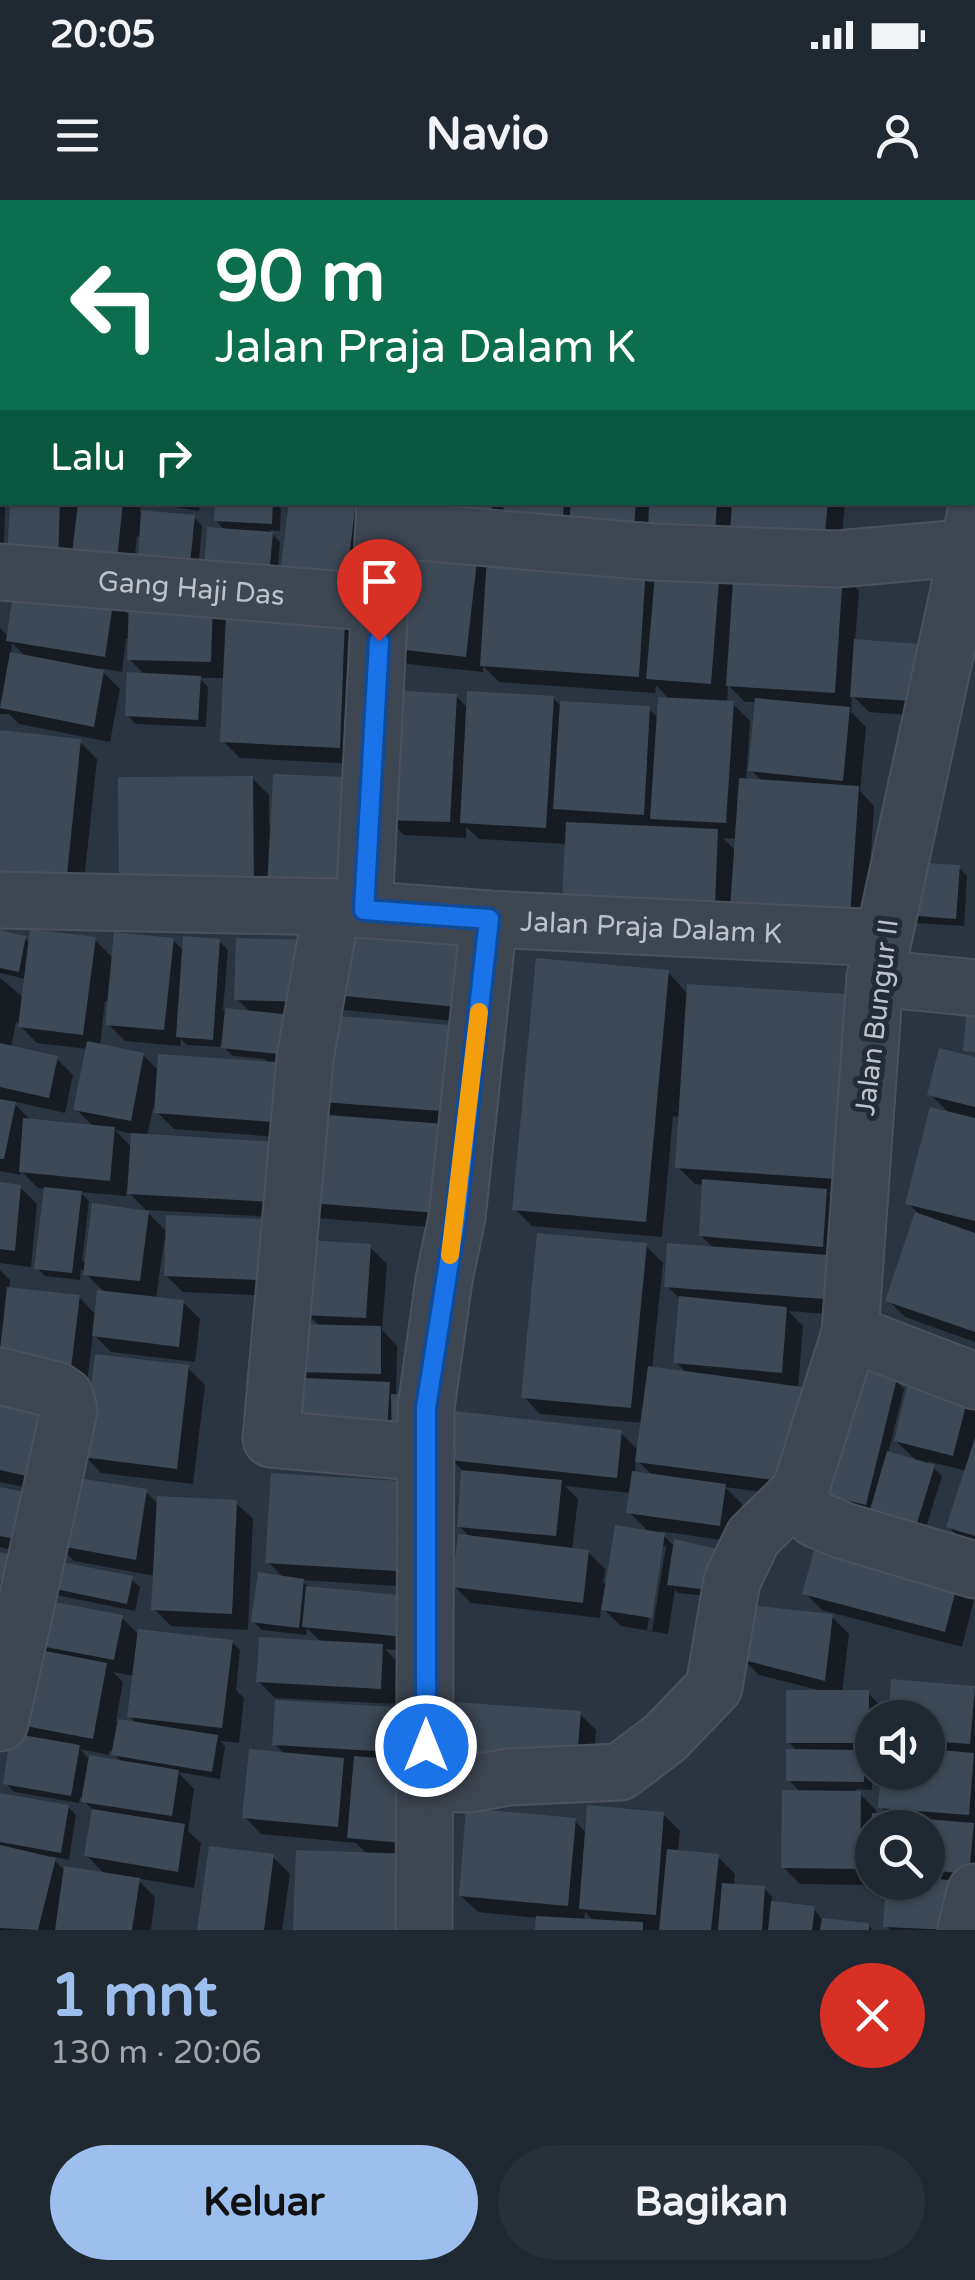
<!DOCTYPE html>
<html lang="id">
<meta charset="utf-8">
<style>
body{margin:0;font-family:"Varela Round",sans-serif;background:#283039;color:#f1f3f6;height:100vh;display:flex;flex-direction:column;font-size:38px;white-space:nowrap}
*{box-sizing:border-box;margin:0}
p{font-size:32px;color:#a2a6ab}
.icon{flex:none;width:55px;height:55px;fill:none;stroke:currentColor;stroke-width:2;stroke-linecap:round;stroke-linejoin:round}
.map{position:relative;height:1730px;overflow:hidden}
.sheet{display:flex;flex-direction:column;background:#202831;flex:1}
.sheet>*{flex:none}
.banner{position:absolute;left:0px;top:0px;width:975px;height:305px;box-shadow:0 2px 8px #0004,0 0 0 2px #3d444d;background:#0b6e4f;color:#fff;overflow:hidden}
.buttons{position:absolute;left:855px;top:1500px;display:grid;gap:20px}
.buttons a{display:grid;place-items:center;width:90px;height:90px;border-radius:50%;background:#202831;box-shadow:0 2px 8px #0004,0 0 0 2px #3d444d;font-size:50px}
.pin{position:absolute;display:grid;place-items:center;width:85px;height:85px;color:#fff;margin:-102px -42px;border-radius:50% 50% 50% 0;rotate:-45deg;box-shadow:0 0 10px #0007}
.pin .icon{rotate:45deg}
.me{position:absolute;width:110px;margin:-55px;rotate:0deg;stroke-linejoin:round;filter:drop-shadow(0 0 8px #0008)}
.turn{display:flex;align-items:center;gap:35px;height:210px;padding:0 50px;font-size:45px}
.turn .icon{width:130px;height:130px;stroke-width:2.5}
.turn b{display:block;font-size:70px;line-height:85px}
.then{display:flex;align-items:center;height:95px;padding:0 50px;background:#0003;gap:20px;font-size:38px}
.round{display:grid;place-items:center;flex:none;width:105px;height:105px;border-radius:52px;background:#283039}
.overview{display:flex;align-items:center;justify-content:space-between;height:170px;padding:0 50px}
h1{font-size:60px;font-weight:700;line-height:75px;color:#9dbfee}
.action{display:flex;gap:20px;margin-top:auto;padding:20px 50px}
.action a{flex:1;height:115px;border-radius:60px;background:#9dbfee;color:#111;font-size:40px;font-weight:700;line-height:115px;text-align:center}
.action a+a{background:#283039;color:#f1f3f6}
.status{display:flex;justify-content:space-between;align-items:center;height:70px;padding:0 50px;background:#202831;direction:ltr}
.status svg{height:28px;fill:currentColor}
header{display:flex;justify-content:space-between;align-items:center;height:130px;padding:0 50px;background:#202831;font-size:45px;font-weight:700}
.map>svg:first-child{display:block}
.shadow{fill:#0007;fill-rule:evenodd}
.building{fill:#3d4956}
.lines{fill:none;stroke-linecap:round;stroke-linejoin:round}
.minor-casing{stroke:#4b525d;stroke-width:59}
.minor{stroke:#3e4651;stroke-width:55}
.route-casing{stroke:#114b97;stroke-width:25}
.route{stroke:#1a73e8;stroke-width:18}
.slow{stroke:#f59e0b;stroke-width:18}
.labels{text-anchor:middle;stroke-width:10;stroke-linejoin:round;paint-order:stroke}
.street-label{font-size:28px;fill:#bbc2cb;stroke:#232b36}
</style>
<div class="status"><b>20:05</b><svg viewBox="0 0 49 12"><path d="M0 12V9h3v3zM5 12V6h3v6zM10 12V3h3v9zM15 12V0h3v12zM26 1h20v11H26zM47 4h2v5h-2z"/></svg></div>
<header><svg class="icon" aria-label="menu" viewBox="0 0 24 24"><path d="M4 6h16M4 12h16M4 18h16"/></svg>Navio<svg class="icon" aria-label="person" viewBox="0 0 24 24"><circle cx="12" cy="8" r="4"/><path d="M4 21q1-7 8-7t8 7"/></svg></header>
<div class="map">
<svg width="975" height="1730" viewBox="0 0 975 1730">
<rect width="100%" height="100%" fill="#2a3541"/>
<!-- shadow -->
<path class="shadow" d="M 0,0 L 112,0 L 113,1 L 2,2 L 2,46 Z
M 203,0 L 385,0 L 385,2 Z
M 775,0 L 975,0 L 975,105 L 972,2 Z
M 0,53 L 2,54 L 2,180 L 0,179 Z
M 0,224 L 2,226 L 2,284 L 0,284 Z
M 0,300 L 5,305 L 4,346 L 0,346 Z
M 12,302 L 141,302 L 140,312 L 194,317 L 202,326 L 198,371 L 137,336 L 133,374 L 74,379 Z
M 144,302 L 200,302 L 199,311 Z
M 217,302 L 281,302 L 280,331 L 269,330 L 280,342 L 276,394 L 216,320 Z
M 292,302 L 375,302 L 363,397 Z
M 399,302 L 845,302 L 840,359 Z
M 402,346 L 719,370 L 735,386 L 842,374 L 859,391 L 855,442 L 944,518 L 869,512 L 852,495 L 851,512 L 866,527 L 860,591 L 874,606 L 866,733 L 731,722 L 567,644 L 479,639 L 466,627 L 466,638 L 404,635 L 387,619 L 456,496 L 469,509 L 553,498 L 559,504 L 649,509 L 659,519 L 670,500 L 656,485 L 655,493 L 499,482 L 483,466 L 483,472 L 408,464 L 391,447 ZM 728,485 L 745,502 L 757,502 L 749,568 L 763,582 L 746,581 L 750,521 L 733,504 L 727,504 ZM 723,638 L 737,639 L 736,651 Z
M 113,399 L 131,417 L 212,404 L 229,421 L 344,422 L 361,439 L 356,564 L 240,558 L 223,541 L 226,478 L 199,478 L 208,487 L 206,527 L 136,524 L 127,515 L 146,476 L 129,459 L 130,439 L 126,439 L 122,472 L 99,468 L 120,489 L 110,542 L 19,524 L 9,514 L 0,514 L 0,428 L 9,437 ZM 12,443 L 26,457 L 11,454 Z
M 0,533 L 80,542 L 97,559 L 82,700 L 0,690 Z
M 252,578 L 269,595 L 269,625 L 273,625 L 270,707 L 121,579 Z
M 959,668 L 967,676 L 964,726 L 915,723 L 907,714 Z
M 334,727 L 493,825 L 344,810 L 326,792 L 325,817 L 473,829 L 466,1030 L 316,1018 L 304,939 L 174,929 L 153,908 L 147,936 L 277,944 L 290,1018 L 146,1010 L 127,991 L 126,996 L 80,992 L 89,1001 L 82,1061 L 87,1062 L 148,1013 L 168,1033 L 259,1021 L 276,1038 L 274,1096 L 183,1092 L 166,1076 L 168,1041 L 164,1041 L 156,1099 L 183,1102 L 200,1119 L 195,1162 L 111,1152 L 93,1134 L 86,1192 L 0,1156 L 0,1070 L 10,1080 L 9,1090 L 79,1097 L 96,1115 L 106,1094 L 81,1069 L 80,1080 L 45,1076 L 37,1068 L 46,989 L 38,988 L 21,971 L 20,975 L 0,971 L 0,778 L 24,798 L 26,779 L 0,773 L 0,732 L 25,738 L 31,744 L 94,739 L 114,759 L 173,740 L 185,752 L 219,741 L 228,750 L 223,810 L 251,813 L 237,799 ZM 105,801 L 110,802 L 108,824 L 125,841 L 180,846 L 181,839 L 187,845 L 220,847 L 221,844 L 233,856 L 266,859 L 266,864 L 159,871 L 143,855 L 100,846 ZM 16,822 L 37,843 L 88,849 L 76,909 L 95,928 L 32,922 L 12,901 L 65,913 L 73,875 L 56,858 L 11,848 ZM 115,930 L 133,934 L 132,948 Z
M 668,772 L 868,996 L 828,993 L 843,1008 L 853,1116 L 788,1111 L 803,1126 L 798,1189 L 818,1206 L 806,1298 L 725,1287 L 742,1304 L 736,1342 L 659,1331 L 726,1398 L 678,1393 L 675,1389 L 668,1434 L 621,1426 L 601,1407 L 600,1418 L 471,1403 L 454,1386 L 471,1338 L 459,1326 L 464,1272 L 451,1259 L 620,1232 L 639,1251 L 643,1223 L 540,1214 L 524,1197 L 646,1046 L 663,1063 L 652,1169 L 687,1174 L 676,1162 L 681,1100 L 667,1086 L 715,1049 L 701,1036 L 705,985 L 695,984 L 678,967 L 681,917 L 673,916 L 662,1037 L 532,1026 L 515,1009 ZM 636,1259 L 653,1276 L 635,1274 ZM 565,1286 L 632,1293 L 629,1312 L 651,1334 L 608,1384 L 603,1383 L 605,1369 L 588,1352 L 572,1350 L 578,1299 ZM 661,1346 L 666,1346 L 652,1431 L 647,1430 Z
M 975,860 L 975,1142 L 905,1117 L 888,1100 L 918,1013 L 908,1003 L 950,914 L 930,894 Z
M 0,985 L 20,987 L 37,1004 L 31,1067 L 0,1063 Z
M 370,1047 L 387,1064 L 382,1130 L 397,1146 L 396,1192 L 426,1252 L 301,1243 L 295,1171 L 321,1127 L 307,1114 Z
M 188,1168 L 205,1185 L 193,1284 L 101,1273 L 85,1256 Z
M 895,1180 L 904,1189 L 888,1254 L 919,1263 L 896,1241 L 975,1198 L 975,1346 L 966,1344 L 949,1327 L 967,1271 L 927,1261 L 942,1276 L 923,1337 L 827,1301 Z
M 0,1190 L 52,1293 L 0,1282 Z
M 274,1275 L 428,1388 L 301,1380 L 311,1389 L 425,1415 L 421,1452 L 385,1449 L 399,1463 L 397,1504 L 275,1498 L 258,1481 L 322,1443 L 307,1428 L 306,1435 L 262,1430 L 253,1421 L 285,1379 L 268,1362 Z
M 0,1289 L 31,1354 L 0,1347 Z
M 146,1292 L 159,1305 L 236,1303 L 253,1319 L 248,1430 L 171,1426 L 154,1409 L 155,1376 L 74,1361 L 57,1344 Z
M 819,1339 L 975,1396 L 962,1447 L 822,1410 L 805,1393 Z
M 131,1379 L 140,1387 L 135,1411 L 47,1393 L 39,1384 Z
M 832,1417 L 849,1434 L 842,1493 L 868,1493 L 885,1510 L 885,1518 L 872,1518 L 872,1590 L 855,1589 L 876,1610 L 876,1616 L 892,1618 L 881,1607 L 928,1572 L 928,1518 L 975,1489 L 975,1681 L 962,1730 L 890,1730 L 886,1726 L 928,1682 L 928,1628 L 872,1628 L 872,1682 L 875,1685 L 800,1684 L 783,1667 L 801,1593 L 789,1580 L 798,1552 L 789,1542 L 822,1491 L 759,1475 L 742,1458 Z
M 122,1418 L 139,1435 L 232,1442 L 240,1450 L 236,1490 L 244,1498 L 239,1543 L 220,1541 L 225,1546 L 220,1579 L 178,1572 L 194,1589 L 188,1631 L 201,1643 L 194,1688 L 136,1678 L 155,1697 L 151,1730 L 0,1730 L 0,1596 L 68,1607 L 76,1615 L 69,1660 L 50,1656 L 66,1672 L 106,1675 L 87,1656 L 94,1611 L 80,1597 L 79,1603 L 14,1592 L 6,1583 L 30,1539 L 12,1522 L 33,1443 ZM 113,1472 L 134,1476 L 129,1516 L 138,1525 L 116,1521 L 123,1482 ZM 80,1549 L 109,1555 L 110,1550 L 123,1563 L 87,1557 Z
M 395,1510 L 412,1526 L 429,1730 L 295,1730 L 368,1655 L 356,1643 L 261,1634 L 245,1617 L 286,1555 L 275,1544 Z
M 579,1513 L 596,1530 L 592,1586 L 458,1577 Z
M 663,1614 L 680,1631 L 678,1652 L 718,1657 L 735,1674 L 734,1686 L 764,1688 L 772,1697 L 772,1704 L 814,1709 L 822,1720 L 868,1725 L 873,1730 L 537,1730 L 538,1718 L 478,1712 L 461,1696 L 575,1621 L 587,1634 ZM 585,1712 L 595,1722 L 584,1721 Z
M 273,1657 L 290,1674 L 282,1730 L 199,1730 Z"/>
<!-- building -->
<path class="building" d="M 10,302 L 60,302 L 58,363 L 7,361 Z
M 78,302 L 123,302 L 117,359 L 72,354 Z
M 215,302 L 273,302 L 272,324 L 214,321 Z
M 289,302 L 356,302 L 346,381 L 280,373 Z
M 397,302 L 492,302 L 491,324 Z
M 504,302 L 564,302 L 562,332 L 502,327 Z
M 571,302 L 636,302 L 633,341 L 568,335 Z
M 649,302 L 717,302 L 715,334 L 648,331 Z
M 732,302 L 828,302 L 824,343 L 730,335 Z
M 141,310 L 195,315 L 190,364 L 138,360 Z
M 207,327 L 273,332 L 268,387 L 203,382 Z
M 400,343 L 478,352 L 466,457 L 388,448 Z
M 487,356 L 646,366 L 639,477 L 480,466 Z
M 656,363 L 720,368 L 711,484 L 646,479 Z
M 734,365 L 843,372 L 835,493 L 726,486 Z
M 15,381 L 114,397 L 105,457 L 6,441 Z
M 129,399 L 213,402 L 211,462 L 127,460 Z
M 226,414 L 345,419 L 340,548 L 220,542 Z
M 854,439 L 933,445 L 928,502 L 850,497 Z
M 10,452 L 104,470 L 94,527 L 0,508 Z
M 127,472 L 201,476 L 198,520 L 125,516 Z
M 390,490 L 457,494 L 450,622 L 384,620 Z
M 467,491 L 554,496 L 546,628 L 460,623 Z
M 658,497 L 734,501 L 726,623 L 650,619 Z
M 755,498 L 850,507 L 843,581 L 748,571 Z
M 560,501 L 650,506 L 644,615 L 553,609 Z
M 0,530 L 81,539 L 66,684 L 0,677 Z
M 273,574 L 345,577 L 340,691 L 267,688 Z
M 253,576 L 254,691 L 119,692 L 118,577 Z
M 739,578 L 859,586 L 850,717 L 730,709 Z
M 566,622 L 718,629 L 715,706 L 562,700 Z
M 908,662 L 960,665 L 956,719 L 904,715 Z
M 332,724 L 484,739 L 477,809 L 325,794 Z
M 30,729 L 96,737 L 83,835 L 18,827 Z
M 0,730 L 26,736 L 19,772 L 0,768 Z
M 114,732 L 174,738 L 164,830 L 105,825 Z
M 183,736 L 220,739 L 213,840 L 176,837 Z
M 236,738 L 311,740 L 309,802 L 234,800 Z
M 536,758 L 669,770 L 646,1022 L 512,1010 Z
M 687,784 L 864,795 L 852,980 L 675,968 Z
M 968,795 L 975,796 L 975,852 L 963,851 Z
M 225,808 L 292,815 L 288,855 L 221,848 Z
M 316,814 L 474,827 L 467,913 L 309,901 Z
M 87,841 L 144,853 L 131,921 L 73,910 Z
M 0,843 L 58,856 L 49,898 L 0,887 Z
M 939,848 L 975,857 L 975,907 L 927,895 Z
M 158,854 L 291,863 L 287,923 L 154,913 Z
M 0,899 L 16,902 L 4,959 L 0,959 Z
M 930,907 L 975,918 L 975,1021 L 905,1004 Z
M 303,913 L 457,925 L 450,1014 L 297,1002 Z
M 23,918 L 115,927 L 110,981 L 19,972 Z
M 131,933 L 278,942 L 274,1002 L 127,994 Z
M 702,979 L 827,989 L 823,1047 L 699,1036 Z
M 0,982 L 21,985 L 15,1051 L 0,1049 Z
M 44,987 L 82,991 L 72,1073 L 34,1069 Z
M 92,1003 L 149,1011 L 140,1081 L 83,1075 Z
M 915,1012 L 975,1033 L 975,1132 L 885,1101 Z
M 166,1015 L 261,1019 L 258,1080 L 164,1076 Z
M 537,1033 L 647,1043 L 631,1208 L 521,1198 Z
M 309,1040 L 371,1044 L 366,1118 L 304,1115 Z
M 667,1043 L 841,1056 L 837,1100 L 664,1087 Z
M 7,1087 L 80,1095 L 70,1176 L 0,1150 Z
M 97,1090 L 184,1100 L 179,1147 L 92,1136 Z
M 679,1096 L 787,1107 L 782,1173 L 673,1163 Z
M 294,1124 L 381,1126 L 381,1174 L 293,1172 Z
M 95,1154 L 189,1165 L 177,1269 L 82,1257 Z
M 648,1166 L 802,1187 L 789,1282 L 635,1262 Z
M 846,1166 L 897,1178 L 866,1305 L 816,1293 Z
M 910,1174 L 970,1190 L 953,1256 L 894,1241 Z
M 284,1177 L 390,1182 L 387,1232 L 282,1227 Z
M 0,1188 L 52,1199 L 35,1278 L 0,1270 Z
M 391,1194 L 421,1195 L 392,1241 Z
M 455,1211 L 622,1230 L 617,1278 L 449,1260 Z
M 975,1238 L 975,1336 L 946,1327 Z
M 887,1251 L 935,1265 L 915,1330 L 868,1317 Z
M 461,1270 L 562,1280 L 556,1336 L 457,1327 Z
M 632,1271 L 726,1284 L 720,1326 L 626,1313 Z
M 271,1273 L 418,1282 L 412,1372 L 265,1363 Z
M 66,1276 L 147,1289 L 136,1360 L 55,1345 Z
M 0,1287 L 24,1292 L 15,1339 L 0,1336 Z
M 157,1296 L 237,1300 L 232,1414 L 151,1410 Z
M 615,1325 L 665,1333 L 652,1418 L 601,1410 Z
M 458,1334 L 589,1350 L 583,1403 L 452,1387 Z
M 818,1336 L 960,1374 L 945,1432 L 802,1394 Z
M 674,1339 L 726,1351 L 718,1391 L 667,1385 Z
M 0,1352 L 14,1356 L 6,1383 L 0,1381 Z
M 41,1358 L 133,1376 L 127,1404 L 36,1385 Z
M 258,1372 L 304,1379 L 299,1428 L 251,1422 Z
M 306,1386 L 409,1396 L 405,1437 L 302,1427 Z
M 39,1399 L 123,1415 L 114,1460 L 30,1444 Z
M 738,1404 L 833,1414 L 825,1481 L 740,1459 Z
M 138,1429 L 233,1440 L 222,1528 L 127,1517 Z
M 259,1437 L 383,1444 L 381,1489 L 256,1482 Z
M 25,1447 L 107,1463 L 93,1539 L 10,1523 Z
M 891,1479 L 975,1486 L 970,1544 L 928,1541 L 928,1518 L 888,1518 Z
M 786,1490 L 869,1490 L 869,1543 L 786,1543 Z
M 275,1500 L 396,1507 L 393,1552 L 272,1545 Z
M 442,1501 L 581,1511 L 576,1571 L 438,1561 Z
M 118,1519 L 218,1535 L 212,1572 L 111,1555 Z
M 11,1533 L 80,1545 L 71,1596 L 3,1584 Z
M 249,1549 L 344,1558 L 338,1627 L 242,1618 Z
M 786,1549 L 865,1550 L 864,1582 L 786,1581 Z
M 928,1549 L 974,1553 L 969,1615 L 878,1608 L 881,1572 L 928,1572 Z
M 89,1555 L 179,1570 L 172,1616 L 81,1602 Z
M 354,1556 L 420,1561 L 414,1644 L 347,1638 Z
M 782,1590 L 861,1591 L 860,1669 L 781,1668 Z
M 0,1593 L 69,1605 L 61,1653 L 0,1642 Z
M 587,1605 L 664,1612 L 656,1715 L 579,1709 Z
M 466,1608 L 576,1618 L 568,1706 L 459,1696 Z
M 92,1609 L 185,1624 L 178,1672 L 84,1656 Z
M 872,1613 L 905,1616 L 904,1628 L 871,1628 Z
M 913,1618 L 974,1623 L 969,1674 L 928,1670 L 928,1628 L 913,1628 Z
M 0,1645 L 56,1658 L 38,1730 L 0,1728 Z
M 209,1646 L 274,1654 L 264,1730 L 197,1730 Z
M 667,1649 L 719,1654 L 711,1730 L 659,1730 Z
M 296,1650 L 416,1654 L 413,1730 L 293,1730 Z
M 64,1666 L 140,1678 L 132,1730 L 55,1730 Z
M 928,1678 L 958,1681 L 954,1730 L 883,1727 L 886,1682 L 928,1682 Z
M 722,1683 L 765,1686 L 762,1730 L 718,1730 Z
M 771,1701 L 815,1706 L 812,1730 L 768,1730 Z
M 536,1716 L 643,1722 L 643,1730 L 535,1730 Z
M 822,1718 L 869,1723 L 869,1730 L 820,1730 Z"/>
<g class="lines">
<!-- minor casing -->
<g class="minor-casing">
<g id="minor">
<path d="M 266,2 L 267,0"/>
<path d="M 975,316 L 875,778 L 850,1133 L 975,1181"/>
<path d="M 385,329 L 652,352 L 837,359 L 975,347"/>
<path id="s1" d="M 0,372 L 381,403"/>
<path id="s2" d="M 0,700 L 332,707 L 489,719 L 882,738"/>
<path d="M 332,707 L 305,858 L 271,1239 L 426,1253"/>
<path d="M 364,709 L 385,302"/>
<path d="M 875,778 L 975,788"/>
<path d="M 850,1133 L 800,1291 L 802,1305 L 815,1319 L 844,1331 L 975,1370"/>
<path d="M 0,1176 L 56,1190 L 65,1196 L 69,1210 L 0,1523"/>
<path d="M 425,1583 L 469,1584 L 509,1577 L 620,1572 L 665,1538 L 714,1487 L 732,1381 L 753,1337 L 800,1291"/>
<path d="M 424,1730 L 426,1208 L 444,1080 L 457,1017 L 489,719"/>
<path d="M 966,1730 L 975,1692"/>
</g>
</g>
<!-- minor -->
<use href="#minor" class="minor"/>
</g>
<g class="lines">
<!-- route casing -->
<g class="route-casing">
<path id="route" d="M 379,441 L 364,710 L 489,719 L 456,1017 L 426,1208 L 426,1546"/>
</g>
<!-- route -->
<use href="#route" class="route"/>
<!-- slow -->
<path class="slow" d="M 450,1055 L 479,812"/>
</g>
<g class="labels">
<!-- street labels -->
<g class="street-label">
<text dy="10" stroke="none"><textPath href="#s1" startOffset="192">Gang Haji Das</textPath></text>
<text dy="10" stroke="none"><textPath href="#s2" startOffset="652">Jalan Praja Dalam K</textPath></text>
<text transform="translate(876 817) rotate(-83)" y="10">Jalan Bungur II</text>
</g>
</g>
</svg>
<div class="buttons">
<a><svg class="icon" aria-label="sound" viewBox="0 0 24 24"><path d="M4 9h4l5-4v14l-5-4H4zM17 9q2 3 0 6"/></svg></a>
<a><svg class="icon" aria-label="search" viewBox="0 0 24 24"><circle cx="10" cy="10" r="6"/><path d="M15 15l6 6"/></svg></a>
</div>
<div class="pin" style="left:379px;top:441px;background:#d93025"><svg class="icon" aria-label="arrive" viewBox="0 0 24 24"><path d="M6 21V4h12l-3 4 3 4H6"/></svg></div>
<svg class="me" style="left:426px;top:1546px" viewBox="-20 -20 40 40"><circle r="17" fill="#1a73e8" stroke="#fff" stroke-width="3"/><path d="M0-11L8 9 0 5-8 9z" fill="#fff"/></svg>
<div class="banner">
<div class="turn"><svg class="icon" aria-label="left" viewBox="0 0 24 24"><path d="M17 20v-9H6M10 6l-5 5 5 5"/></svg><div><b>90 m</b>Jalan Praja Dalam K</div></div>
<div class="then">Lalu<svg class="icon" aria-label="right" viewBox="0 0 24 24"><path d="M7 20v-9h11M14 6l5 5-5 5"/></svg></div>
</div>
</div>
<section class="sheet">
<div class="overview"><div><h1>1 mnt</h1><p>130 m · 20:06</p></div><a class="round" style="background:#d93025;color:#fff"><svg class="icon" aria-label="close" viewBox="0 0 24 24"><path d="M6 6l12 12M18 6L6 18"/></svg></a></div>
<div class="action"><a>Keluar</a><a>Bagikan</a></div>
</section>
